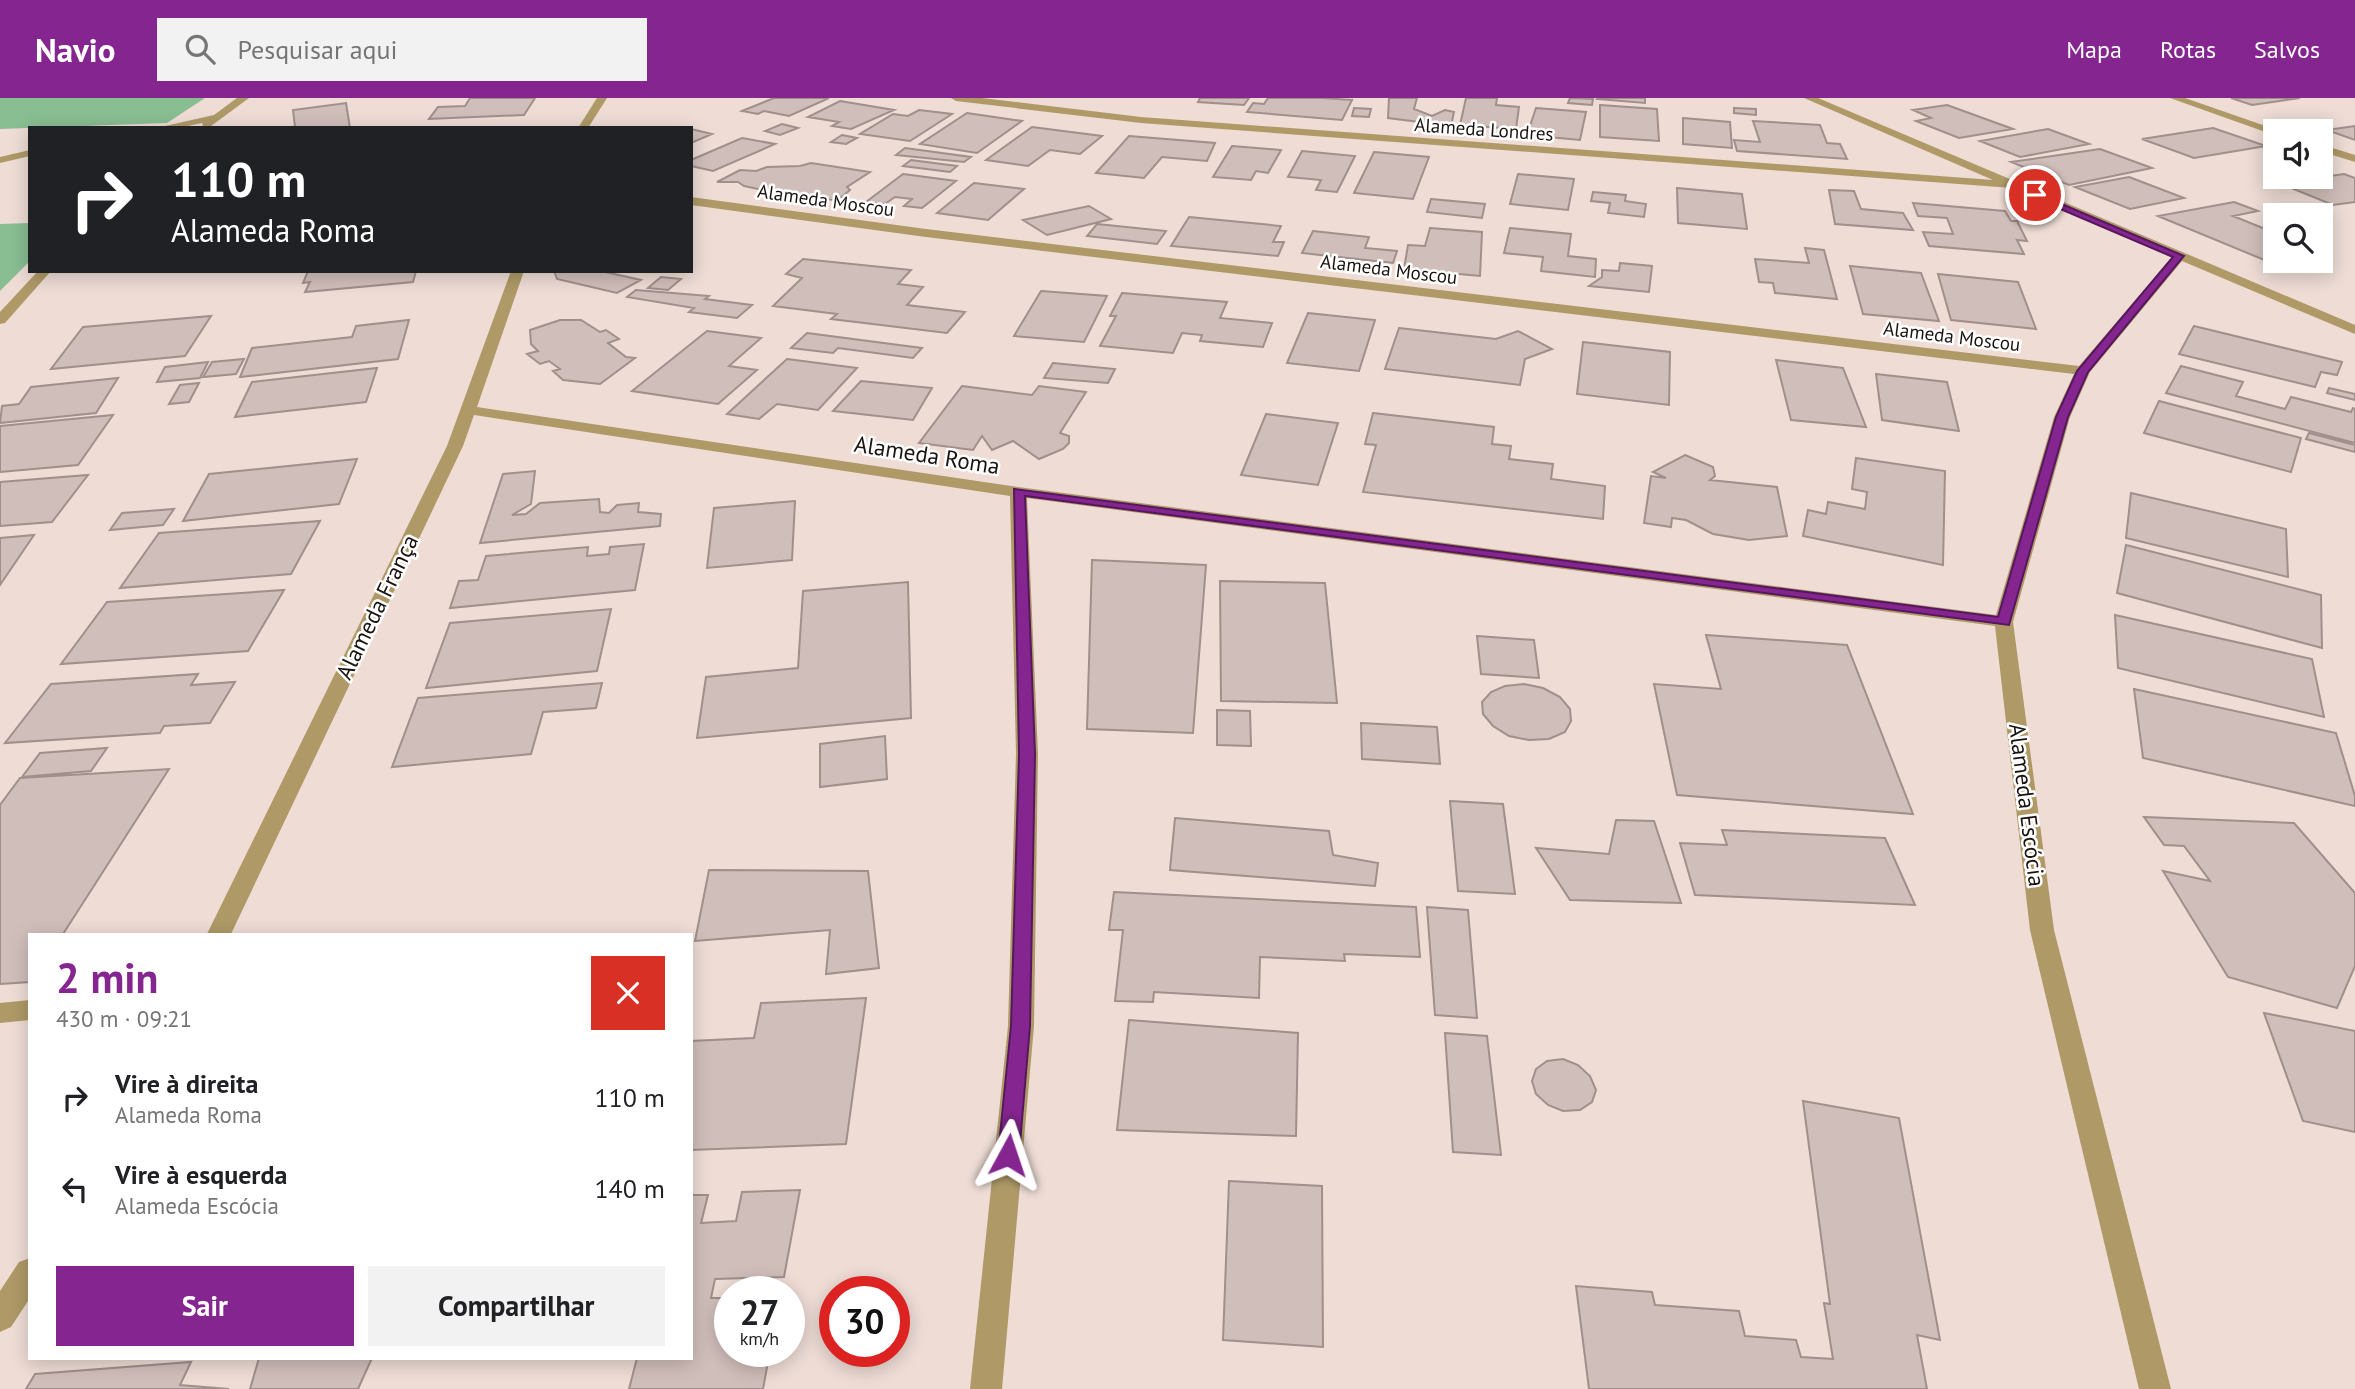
<!DOCTYPE html>
<html lang="pt">
<meta charset="utf-8">
<style>
body{margin:0;font-family:"PT Sans",sans-serif;background:#f2f2f2;color:#202124;height:100vh;display:flex;flex-direction:column;font-size:26px;white-space:nowrap}
*{box-sizing:border-box;margin:0}
p{font-size:23px;color:#757577}
.icon{flex:none;width:38px;height:38px;fill:none;stroke:currentColor;stroke-width:2;stroke-linecap:round;stroke-linejoin:round}
.map{position:relative;flex:1;overflow:hidden}
.drawer{position:absolute;left:28px;top:835px;width:665px;height:427px;display:flex;flex-direction:column;background:#fff;border-radius:0px;box-shadow:0 4px 18px #0003}
.drawer>*{flex:none}
.hud{position:absolute;left:28px;top:28px;width:665px;height:147px;border-radius:0px;box-shadow:0 4px 18px #0003;background:#202124;color:#fff;overflow:hidden}
.tools{position:absolute;left:2263px;top:21px;display:grid;gap:14px}
.tools a{display:grid;place-items:center;width:70px;height:70px;border-radius:0px;background:#fff;box-shadow:0 4px 18px #0003;font-size:35px}
.speed{position:absolute;left:714px;top:1178px;display:flex;gap:14px;font-size:35px;font-weight:700;text-align:center}
.speed>*{display:grid;place-content:center;width:91px;height:91px;border-radius:50%;background:#fff;box-shadow:0 4px 18px #0003;line-height:1}
.speed small{font-size:18px;font-weight:400}
.speed .limit{border:10px solid #d22;background:#fff;color:#111}
.pin{position:absolute;display:grid;place-items:center;width:60px;height:60px;color:#fff;margin:-30px;border:4px solid #fff;border-radius:50%;box-shadow:0 2px 7px #0007}
.me{position:absolute;width:77px;margin:-38px;rotate:5deg;stroke-linejoin:round;filter:drop-shadow(0 0 5px #0008)}
.turn{display:flex;align-items:center;gap:24px;height:147px;padding:0 28px;font-size:32px}
.turn .icon{width:91px;height:91px;stroke-width:2.5}
.turn b{display:block;font-size:49px;line-height:60px}
.round{display:grid;place-items:center;flex:none;width:74px;height:74px;border-radius:0px;background:#f2f2f2}
.head{display:flex;align-items:center;justify-content:space-between;height:119px;padding:0 28px}
h1{font-size:42px;font-weight:600;line-height:52px;color:#85258f}
.button{display:flex;gap:14px;margin-top:auto;padding:14px 28px}
.button a{flex:1;height:80px;border-radius:0px;background:#85258f;color:#fff;font-size:28px;font-weight:600;line-height:80px;text-align:center}
.button a+a{background:#f2f2f2;color:#202124}
ul{padding:0;list-style:none}
li{display:flex;align-items:center;gap:21px;height:91px;padding:0 28px}
li div{flex:1}
li b{display:block;font-size:26px}
li em{font-style:normal}
header{display:flex;align-items:center;gap:42px;box-sizing:border-box;height:98px;padding:0 35px;background:#85258f;color:#fff}
header strong{font-size:33px}
nav{display:flex;gap:38px;margin-inline-start:auto;font-size:24px}
.search{width:490px;height:63px;background:#f2f2f2;display:flex;align-items:center;gap:18px;box-sizing:border-box;padding:0 24px;border-radius:0px;color:#757577;font-size:26px}
.map>svg:first-child{display:block}
.green{fill:#89bd92}
.building{fill:#d0beba;stroke:#a08f8b;stroke-width:2}
.lines{fill:none;stroke-linecap:round;stroke-linejoin:round}
.minor{fill:#ae9967;fill-rule:evenodd}
.route{fill:#85258f;stroke:#56185d;stroke-width:2}
.labels{text-anchor:middle;stroke-width:5;stroke-linejoin:round;paint-order:stroke}
.far-street-label{font-size:19px;fill:#1a1411;stroke:#fff}
.street-label{font-size:23px;fill:#1a1411;stroke:#fff}
</style>
<header>
<strong>Navio</strong>
<div class="search"><svg class="icon" aria-label="search" viewBox="0 0 24 24"><circle cx="10" cy="10" r="6"/><path d="M15 15l6 6"/></svg>Pesquisar aqui</div>
<nav><a>Mapa</a><a>Rotas</a><a>Salvos</a></nav>
</header>
<div class="map">
<svg width="2355" height="1291" viewBox="0 0 2355 1291">
<rect width="100%" height="100%" fill="#eedcd5"/>
<!-- green -->
<path class="green" d="M 0,0 L 205,0 L 167,25 L 0,31 Z
M 30,125 L 30,163 L 0,193 L 0,126 Z"/>
<!-- building -->
<path class="building" d="M 470,0 L 535,0 L 524,17 L 429,21 L 438,9 L 465,8 Z
M 774,0 L 829,0 L 789,18 L 764,13 L 758,16 L 742,13 Z
M 1200,0 L 1249,0 L 1244,7 L 1198,4 Z
M 1268,0 L 1322,0 L 1352,2 L 1342,22 L 1247,14 L 1253,5 L 1264,6 Z
M 1389,0 L 1417,0 L 1414,11 L 1432,18 L 1445,12 L 1454,14 L 1451,28 L 1388,20 Z
M 1466,0 L 1497,0 L 1496,7 L 1519,9 L 1516,31 L 1460,27 Z
M 1570,0 L 1593,1 L 1592,7 L 1568,5 Z
M 1598,0 L 1645,0 L 1645,5 L 1597,1 Z
M 2231,0 L 2300,0 L 2252,7 Z
M 840,3 L 894,12 L 851,31 L 832,28 L 839,24 L 808,19 Z
M 346,5 L 350,30 L 287,30 L 295,29 L 293,12 Z
M 1600,7 L 1657,11 L 1659,43 L 1600,39 Z
M 1947,7 L 2013,31 L 1959,40 L 1916,23 L 1931,20 L 1913,12 Z
M 1354,10 L 1371,11 L 1369,19 L 1352,18 Z
M 1536,10 L 1586,14 L 1580,42 L 1527,37 Z
M 1734,10 L 1756,11 L 1756,17 L 1734,15 Z
M 919,12 L 952,16 L 910,43 L 860,36 L 893,16 L 908,18 Z
M 967,15 L 1022,23 L 977,55 L 920,46 Z
M 1683,20 L 1730,24 L 1732,50 L 1683,46 Z
M 1753,23 L 1820,27 L 1827,45 L 1840,46 L 1847,61 L 1737,53 L 1734,42 L 1760,44 Z
M 782,26 L 798,30 L 780,37 L 765,33 Z
M 2355,28 L 2355,42 L 2327,32 Z
M 1032,29 L 1102,38 L 1080,56 L 1050,52 L 1028,68 L 986,62 Z
M 2213,30 L 2266,48 L 2194,60 L 2142,41 Z
M 691,31 L 712,36 L 691,45 Z
M 2048,31 L 2089,46 L 2020,59 L 1980,43 Z
M 842,37 L 857,40 L 846,46 L 831,44 Z
M 1129,38 L 1215,45 L 1207,63 L 1162,59 L 1144,80 L 1096,75 Z
M 742,40 L 775,46 L 713,73 L 691,68 L 691,62 Z
M 1232,48 L 1281,52 L 1268,75 L 1256,73 L 1251,82 L 1213,79 Z
M 905,50 L 971,59 L 964,64 L 896,57 Z
M 2100,51 L 2152,70 L 2069,87 L 2011,64 Z
M 1302,53 L 1355,58 L 1337,94 L 1316,92 L 1321,82 L 1288,79 Z
M 1374,54 L 1429,59 L 1413,101 L 1354,95 Z
M 911,62 L 957,68 L 950,74 L 903,68 Z
M 811,65 L 870,74 L 847,89 L 850,92 L 838,102 L 801,100 L 744,88 L 738,84 L 717,84 L 740,72 L 756,73 L 767,69 L 800,68 Z
M 903,76 L 956,83 L 922,110 L 904,108 L 912,101 L 895,99 L 885,106 L 866,104 Z
M 1518,76 L 1574,81 L 1568,112 L 1510,106 Z
M 2344,76 L 2355,80 L 2355,104 L 2333,107 L 2279,85 Z
M 2129,79 L 2184,100 L 2130,111 L 2075,89 Z
M 974,85 L 1024,91 L 988,122 L 937,115 Z
M 1677,90 L 1742,96 L 1747,131 L 1678,125 Z
M 1829,92 L 1854,93 L 1861,111 L 1903,115 L 1913,132 L 1835,126 Z
M 1593,94 L 1626,97 L 1625,103 L 1646,106 L 1644,119 L 1608,115 L 1610,105 L 1591,103 Z
M 1431,101 L 1485,106 L 1482,120 L 1427,114 Z
M 2234,104 L 2258,113 L 2233,118 L 2275,135 L 2275,163 L 2291,163 L 2274,166 L 2158,118 Z
M 1913,105 L 2005,113 L 2011,123 L 2017,123 L 2027,143 L 2017,142 L 2024,156 L 1929,148 L 1923,134 L 1953,136 L 1947,120 L 1918,118 Z
M 1089,108 L 1111,121 L 1047,137 L 1023,122 Z
M 1189,119 L 1281,128 L 1273,144 L 1284,144 L 1278,158 L 1171,148 Z
M 1097,126 L 1166,133 L 1157,146 L 1087,138 Z
M 1430,130 L 1482,134 L 1480,178 L 1404,171 L 1408,147 L 1425,148 Z
M 1510,130 L 1571,136 L 1568,158 L 1596,161 L 1595,179 L 1541,173 L 1543,159 L 1504,155 Z
M 1313,133 L 1369,139 L 1365,150 L 1397,153 L 1393,165 L 1302,155 Z
M 1805,150 L 1824,152 L 1837,201 L 1775,195 L 1773,185 L 1759,184 L 1755,161 L 1809,165 Z
M 803,161 L 911,172 L 898,186 L 923,189 L 907,207 L 965,214 L 947,235 L 831,221 L 837,216 L 773,208 L 802,180 L 786,176 Z
M 1620,165 L 1652,168 L 1649,194 L 1589,188 L 1602,179 L 1602,172 L 1619,173 Z
M 1850,168 L 1921,175 L 1939,223 L 1863,216 Z
M 308,173 L 416,173 L 413,184 L 305,194 L 310,184 L 303,185 Z
M 554,173 L 601,173 L 641,182 L 617,195 L 557,181 Z
M 1938,176 L 2018,184 L 2036,231 L 1951,222 Z
M 661,179 L 681,181 L 668,192 L 648,190 Z
M 636,192 L 709,198 L 705,201 L 752,207 L 737,220 L 689,214 L 694,210 L 627,199 Z
M 1041,193 L 1107,198 L 1084,244 L 1014,238 Z
M 1122,195 L 1227,204 L 1220,220 L 1272,225 L 1263,249 L 1200,243 L 1202,237 L 1182,235 L 1173,255 L 1100,248 L 1116,218 L 1110,218 Z
M 1308,215 L 1375,222 L 1359,273 L 1287,265 Z
M 211,218 L 185,258 L 51,271 L 83,229 Z
M 409,222 L 398,261 L 240,279 L 252,250 L 352,239 L 356,228 Z
M 560,222 L 581,222 L 600,234 L 606,232 L 619,241 L 608,245 L 626,259 L 635,260 L 600,286 L 563,282 L 553,273 L 560,271 L 549,263 L 540,266 L 527,256 L 538,253 L 531,246 L 530,232 Z
M 2194,228 L 2342,264 L 2337,277 L 2321,274 L 2315,289 L 2179,256 Z
M 1399,230 L 1496,241 L 1518,233 L 1552,251 L 1525,261 L 1520,287 L 1385,271 Z
M 707,233 L 761,240 L 729,268 L 757,272 L 718,306 L 632,293 Z
M 807,235 L 922,250 L 913,260 L 838,250 L 833,255 L 791,250 Z
M 1583,244 L 1670,254 L 1669,307 L 1577,296 Z
M 244,261 L 236,276 L 203,279 L 212,264 Z
M 787,261 L 857,270 L 818,312 L 777,306 L 759,321 L 727,316 Z
M 1776,262 L 1843,270 L 1866,329 L 1791,322 Z
M 208,264 L 200,280 L 157,284 L 165,269 Z
M 1053,265 L 1115,271 L 1108,285 L 1044,280 Z
M 2181,268 L 2243,284 L 2236,298 L 2285,311 L 2291,299 L 2351,314 L 2353,310 L 2355,311 L 2355,345 L 2166,295 Z
M 377,270 L 366,304 L 235,319 L 252,284 Z
M 1876,276 L 1947,284 L 1959,333 L 1882,322 Z
M 118,280 L 96,315 L 0,325 L 2,308 L 19,306 L 31,289 Z
M 861,283 L 932,290 L 913,322 L 833,313 Z
M 199,285 L 189,304 L 169,306 L 180,287 Z
M 962,288 L 1032,297 L 1039,288 L 1086,294 L 1060,335 L 1069,338 L 1069,345 L 1063,351 L 1039,361 L 1013,343 L 992,352 L 982,338 L 973,352 L 919,345 Z
M 2329,290 L 2355,296 L 2355,302 L 2327,295 Z
M 2159,303 L 2301,340 L 2291,374 L 2144,335 Z
M 1373,315 L 1494,329 L 1492,346 L 1511,348 L 1509,361 L 1553,366 L 1551,381 L 1605,388 L 1603,421 L 1363,394 L 1376,347 L 1365,346 Z
M 1266,316 L 1338,325 L 1318,387 L 1241,377 Z
M 113,317 L 78,367 L 0,374 L 0,328 Z
M 2309,335 L 2355,347 L 2355,354 L 2306,341 Z
M 1685,357 L 1713,369 L 1715,378 L 1710,382 L 1777,389 L 1787,438 L 1749,442 L 1713,436 L 1686,422 L 1672,420 L 1671,429 L 1644,425 L 1651,378 L 1666,380 L 1653,374 Z
M 1856,360 L 1945,373 L 1943,467 L 1803,438 L 1808,412 L 1826,416 L 1828,404 L 1865,411 L 1867,394 L 1852,391 Z
M 357,361 L 339,406 L 183,423 L 209,376 Z
M 535,373 L 531,406 L 512,417 L 526,416 L 540,405 L 599,401 L 600,414 L 609,415 L 617,407 L 639,405 L 638,414 L 661,416 L 660,428 L 480,445 L 503,376 Z
M 88,377 L 52,424 L 0,428 L 0,384 Z
M 2131,395 L 2286,431 L 2288,479 L 2126,440 Z
M 795,403 L 792,462 L 707,470 L 714,410 Z
M 174,411 L 163,427 L 110,432 L 122,415 Z
M 320,423 L 291,476 L 120,490 L 159,435 Z
M 34,437 L 0,487 L 0,440 Z
M 644,446 L 635,492 L 450,510 L 459,483 L 478,482 L 486,458 L 588,449 L 587,458 L 609,456 L 610,449 Z
M 2126,447 L 2321,497 L 2322,550 L 2117,495 Z
M 1092,462 L 1206,467 L 1193,635 L 1087,631 Z
M 1220,483 L 1325,485 L 1337,605 L 1221,603 Z
M 908,484 L 911,620 L 697,640 L 706,579 L 798,570 L 803,493 Z
M 284,492 L 248,553 L 61,566 L 107,504 Z
M 611,511 L 597,573 L 426,590 L 450,525 Z
M 2115,517 L 2312,561 L 2324,619 L 2118,570 Z
M 1706,537 L 1847,547 L 1913,716 L 1677,697 L 1654,586 L 1721,591 Z
M 1477,538 L 1534,542 L 1539,580 L 1481,576 Z
M 198,576 L 191,587 L 235,584 L 210,625 L 164,628 L 160,635 L 5,645 L 51,586 Z
M 602,585 L 596,610 L 543,614 L 531,656 L 392,669 L 418,600 Z
M 1524,586 L 1543,590 L 1560,599 L 1570,611 L 1571,623 L 1565,634 L 1549,641 L 1529,642 L 1509,638 L 1493,628 L 1483,616 L 1482,604 L 1491,594 L 1505,588 Z
M 2134,591 L 2336,635 L 2355,698 L 2355,708 L 2143,660 Z
M 1217,612 L 1250,613 L 1251,648 L 1217,647 Z
M 1361,625 L 1437,629 L 1440,666 L 1362,661 Z
M 885,638 L 887,681 L 820,689 L 820,646 Z
M 107,650 L 91,673 L 22,679 L 40,655 Z
M 169,671 L 63,836 L 30,836 L 30,884 L 0,886 L 0,707 L 20,680 Z
M 1450,703 L 1503,706 L 1515,796 L 1458,793 Z
M 2144,719 L 2294,725 L 2355,795 L 2355,868 L 2337,910 L 2228,879 L 2163,773 L 2210,783 L 2184,748 L 2164,747 Z
M 1175,720 L 1329,733 L 1333,757 L 1378,765 L 1375,788 L 1170,772 Z
M 1616,722 L 1654,723 L 1681,805 L 1570,802 L 1536,750 L 1609,756 Z
M 1722,732 L 1885,740 L 1915,807 L 1695,797 L 1680,745 L 1727,747 Z
M 709,772 L 868,773 L 879,870 L 826,876 L 830,832 L 695,843 Z
M 1114,794 L 1416,809 L 1420,859 L 1344,856 L 1345,863 L 1260,859 L 1259,900 L 1154,894 L 1153,904 L 1115,903 L 1123,832 L 1109,832 Z
M 1427,809 L 1468,812 L 1477,920 L 1435,917 Z
M 866,900 L 846,1046 L 691,1052 L 691,943 L 754,940 L 761,905 Z
M 2264,915 L 2355,933 L 2355,1034 L 2303,1023 Z
M 1129,922 L 1298,935 L 1296,1038 L 1117,1032 Z
M 1445,935 L 1487,938 L 1501,1057 L 1453,1054 Z
M 1563,961 L 1578,967 L 1590,978 L 1596,992 L 1592,1004 L 1580,1012 L 1563,1013 L 1548,1007 L 1536,996 L 1532,983 L 1536,971 L 1547,963 Z
M 1803,1003 L 1899,1020 L 1940,1242 L 1917,1237 L 1927,1291 L 1589,1291 L 1576,1188 L 1652,1194 L 1655,1207 L 1739,1213 L 1745,1238 L 1796,1242 L 1801,1259 L 1833,1261 L 1824,1205 L 1830,1206 Z
M 1229,1083 L 1322,1088 L 1323,1249 L 1223,1242 Z
M 800,1092 L 784,1179 L 715,1181 L 711,1200 L 730,1200 L 730,1253 L 770,1253 L 763,1291 L 629,1291 L 637,1260 L 691,1260 L 691,1097 L 708,1097 L 701,1125 L 736,1123 L 742,1094 Z
M 259,1260 L 372,1260 L 358,1291 L 250,1291 Z
M 191,1264 L 180,1287 L 229,1291 L 26,1291 L 35,1276 Z"/>
<g class="lines">
<!-- minor -->
<path class="minor" d="M 237,0 L 249,0 L 211,28 L 203,28 L 202,25 L 178,30 L 156,30 L 214,17 Z
M 597,0 L 607,0 L 588,30 L 578,30 Z
M 951,0 L 982,0 L 1141,19 L 1993,82 L 1804,0 L 1818,0 L 2355,227 L 2355,236 L 2182,163 L 2090,274 L 2070,319 L 2013,524 L 2054,832 L 2171,1291 L 2139,1291 L 2030,832 L 1995,528 L 1027,400 L 1038,656 L 1034,928 L 1002,1291 L 970,1291 L 1008,928 L 1016,656 L 1010,398 L 474,317 L 463,348 L 231,836 L 207,836 L 447,348 L 511,173 L 524,173 L 477,309 L 1018,389 L 1996,517 L 2054,319 L 2074,276 L 926,139 L 691,107 L 691,99 L 926,131 L 2079,268 L 2172,159 L 2012,90 L 1141,25 L 956,3 Z
M 2170,0 L 2185,0 L 2280,33 L 2275,33 L 2275,37 L 2271,36 Z
M 2320,46 L 2355,57 L 2355,64 L 2320,53 Z
M 30,52 L 30,58 L 0,65 L 0,59 Z
M 38,173 L 51,173 L 5,225 L 0,226 L 0,214 Z
M 30,902 L 30,922 L 0,925 L 0,905 Z
M 30,1160 L 30,1200 L 11,1229 L 0,1234 L 0,1193 L 19,1164 Z"/>
</g>
<!-- route -->
<path class="route" d="M 2032,96 L 2038,96 L 2184,158 L 2088,274 L 2068,319 L 2009,527 L 1025,398 L 1035,656 L 1030,928 L 1019,1057 L 1016,1064 L 1008,1067 L 1001,1064 L 998,1057 L 1011,928 L 1019,656 L 1014,391 L 1998,519 L 2056,319 L 2077,273 L 2173,159 L 2032,99 Z"/>
<g class="labels">
<!-- far-street labels -->
<g class="far-street-label">
<text transform="translate(1484 31) rotate(4)" y="7">Alameda Londres</text>
<text transform="translate(826 102) rotate(8)" y="7">Alameda Moscou</text>
<text transform="translate(1389 171) rotate(7)" y="7">Alameda Moscou</text>
<text transform="translate(1952 238) rotate(7)" y="7">Alameda Moscou</text>
</g>
<!-- street labels -->
<g class="street-label">
<text transform="translate(927 357) rotate(9)" y="8">Alameda Roma</text>
<text transform="translate(377 509) rotate(-64)" y="8">Alameda França</text>
<text transform="translate(2027 707) rotate(83)" y="8">Alameda Escócia</text>
</g>
</g>
</svg>
<div class="tools">
<a><svg class="icon" aria-label="sound" viewBox="0 0 24 24"><path d="M4 9h4l5-4v14l-5-4H4zM17 9q2 3 0 6"/></svg></a>
<a><svg class="icon" aria-label="search" viewBox="0 0 24 24"><circle cx="10" cy="10" r="6"/><path d="M15 15l6 6"/></svg></a>
</div>
<div class="speed"><div>27<small>km/h</small></div><div class="limit">30</div></div>
<div class="pin" style="left:2035px;top:97px;background:#d93025"><svg class="icon" aria-label="arrive" viewBox="0 0 24 24"><path d="M6 21V4h12l-3 4 3 4H6"/></svg></div>
<svg class="me" style="left:1008px;top:1057px" viewBox="-20 -20 40 40"><path d="M0-17L14 15 0 8-14 15z" fill="#85258f" stroke="#fff" stroke-width="4"/></svg>
<div class="hud">
<div class="turn"><svg class="icon" aria-label="right" viewBox="0 0 24 24"><path d="M7 20v-9h11M14 6l5 5-5 5"/></svg><div><b>110 m</b>Alameda Roma</div></div>
</div>
<section class="drawer">
<div class="head"><div><h1>2 min</h1><p>430 m · 09:21</p></div><a class="round" style="background:#d93025;color:#fff"><svg class="icon" aria-label="close" viewBox="0 0 24 24"><path d="M6 6l12 12M18 6L6 18"/></svg></a></div>
<ul>
<li><svg class="icon" aria-label="right" viewBox="0 0 24 24"><path d="M7 20v-9h11M14 6l5 5-5 5"/></svg><div><b>Vire à direita</b><p>Alameda Roma</p></div><em>110 m</em></li>
<li><svg class="icon" aria-label="left" viewBox="0 0 24 24"><path d="M17 20v-9H6M10 6l-5 5 5 5"/></svg><div><b>Vire à esquerda</b><p>Alameda Escócia</p></div><em>140 m</em></li>
</ul>
<div class="button"><a>Sair</a><a>Compartilhar</a></div>
</section>
</div>
